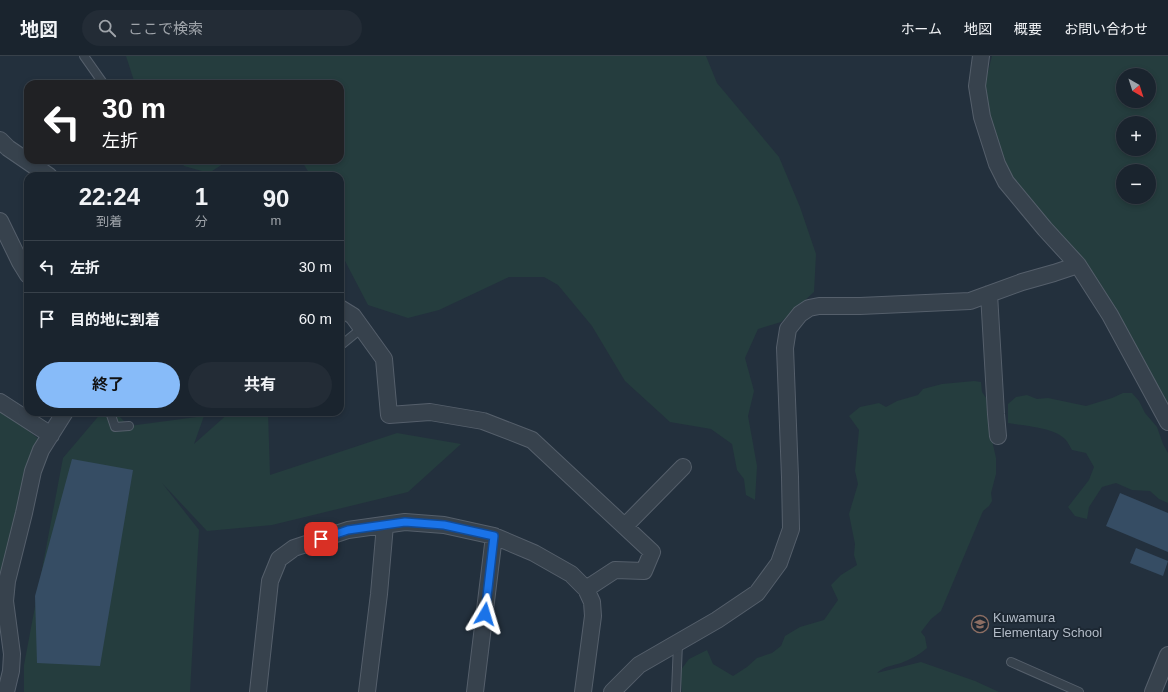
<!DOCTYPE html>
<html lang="ja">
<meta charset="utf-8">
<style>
body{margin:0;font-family:Helvetica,"Noto Sans JP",sans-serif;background:#232c36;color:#f1f3f6;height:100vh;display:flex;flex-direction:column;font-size:15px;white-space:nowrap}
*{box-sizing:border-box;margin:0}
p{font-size:13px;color:#9fa4aa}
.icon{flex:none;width:22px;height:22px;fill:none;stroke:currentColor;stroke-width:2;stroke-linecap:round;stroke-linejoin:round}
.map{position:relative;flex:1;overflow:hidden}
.side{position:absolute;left:24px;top:116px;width:320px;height:244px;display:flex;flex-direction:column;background:#1a242e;border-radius:12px;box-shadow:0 2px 6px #0003,0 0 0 1px #38414a}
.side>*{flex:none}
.banner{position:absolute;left:24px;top:24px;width:320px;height:84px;border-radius:12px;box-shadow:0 2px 6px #0003,0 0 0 1px #38414a;background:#202124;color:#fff;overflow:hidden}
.needle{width:26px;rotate:141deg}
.tools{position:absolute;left:1116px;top:12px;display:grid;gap:8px}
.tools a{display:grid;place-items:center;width:40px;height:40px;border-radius:50%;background:#1a242e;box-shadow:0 2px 6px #0003,0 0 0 1px #38414a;font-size:20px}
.pin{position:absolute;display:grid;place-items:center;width:34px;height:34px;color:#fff;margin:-17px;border-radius:8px;box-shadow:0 2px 6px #0006}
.me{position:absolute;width:44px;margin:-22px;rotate:7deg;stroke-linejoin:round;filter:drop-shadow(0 0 3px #0008)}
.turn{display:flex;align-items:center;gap:14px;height:84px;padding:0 12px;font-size:18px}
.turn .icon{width:52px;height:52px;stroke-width:2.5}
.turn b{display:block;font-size:28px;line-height:34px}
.eta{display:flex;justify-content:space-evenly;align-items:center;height:68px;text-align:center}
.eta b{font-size:24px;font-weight:700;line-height:28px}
.primary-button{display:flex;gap:8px;margin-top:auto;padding:8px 12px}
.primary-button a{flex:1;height:46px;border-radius:24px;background:#87bbf9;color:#111;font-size:16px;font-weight:700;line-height:46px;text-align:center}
.primary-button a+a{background:#232c36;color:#f1f3f6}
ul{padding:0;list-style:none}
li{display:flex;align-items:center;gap:12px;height:52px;padding:0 12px;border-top:1px solid #38414a}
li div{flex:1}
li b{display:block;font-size:15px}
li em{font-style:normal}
header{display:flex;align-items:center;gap:24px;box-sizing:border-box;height:56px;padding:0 20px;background:#1a242e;border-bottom:1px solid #38414a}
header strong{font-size:19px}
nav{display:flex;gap:22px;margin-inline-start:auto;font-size:14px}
.search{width:280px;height:36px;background:#232c36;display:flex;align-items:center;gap:10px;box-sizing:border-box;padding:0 14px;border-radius:22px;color:#9fa4aa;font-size:15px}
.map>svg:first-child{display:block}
.green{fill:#253d3e;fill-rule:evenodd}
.water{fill:#364d64}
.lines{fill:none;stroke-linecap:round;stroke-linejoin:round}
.lane-casing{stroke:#555f6b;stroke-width:10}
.street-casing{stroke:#555f6b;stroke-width:18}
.lane{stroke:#37424d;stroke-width:8}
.street{stroke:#37424d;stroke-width:16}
.route-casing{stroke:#114b97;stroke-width:10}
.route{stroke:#1a73e8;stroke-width:7}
.labels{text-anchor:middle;stroke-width:3.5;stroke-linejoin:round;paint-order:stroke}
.poi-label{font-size:13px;fill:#b3bcc8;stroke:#1c2732;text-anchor:start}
</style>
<header>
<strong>地図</strong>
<div class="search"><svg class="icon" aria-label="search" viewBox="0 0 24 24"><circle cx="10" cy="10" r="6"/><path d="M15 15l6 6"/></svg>ここで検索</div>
<nav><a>ホーム</a><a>地図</a><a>概要</a><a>お問い合わせ</a></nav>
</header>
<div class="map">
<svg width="1168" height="636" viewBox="0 0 1168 636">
<rect width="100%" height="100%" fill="#23303d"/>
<!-- green -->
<path class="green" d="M 126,0 L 706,0 L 717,27 L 779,101 L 800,151 L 816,198 L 814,236 L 781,266 L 758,273 L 745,302 L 754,335 L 748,360 L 757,410 L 755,444 L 746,439 L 744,423 L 737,414 L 732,388 L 711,373 L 670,366 L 625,325 L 592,270 L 558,229 L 544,221 L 509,221 L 439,254 L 408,262 L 368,249 L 344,203 L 340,192 L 340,120 L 311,120 L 301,104 L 340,104 L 340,28 L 135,28 Z
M 992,0 L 1168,0 L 1168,351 L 1082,209 L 1006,126 L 992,80 L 984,32 ZM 1123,19 L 1149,19 L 1149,45 L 1123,45 ZM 1123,67 L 1149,67 L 1149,93 L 1123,93 ZM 1123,115 L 1149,115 L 1149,141 L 1123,141 Z
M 180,104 L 229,104 L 209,117 L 184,110 Z
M 974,325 L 981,326 L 982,336 L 991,349 L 989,371 L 996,402 L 996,418 L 991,437 L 992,445 L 989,450 L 983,455 L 941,555 L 931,563 L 921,576 L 925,581 L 927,592 C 919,599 911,603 901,607 C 892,610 884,610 877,617 L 921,606 L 975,625 L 999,636 L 682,636 L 680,615 L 689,603 L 707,594 L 713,608 L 733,620 L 747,611 L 757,602 L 772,597 L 781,590 L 785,580 L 800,571 L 824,564 L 838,544 L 831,529 L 841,519 L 857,509 L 854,499 L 855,488 L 849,458 L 858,428 L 855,415 L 859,374 L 849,360 L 860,351 L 879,347 L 886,351 L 897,345 L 918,339 L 923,333 L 942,328 Z
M 1123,337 L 1132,337 L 1139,345 L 1145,357 L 1157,371 L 1163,388 L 1168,397 L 1168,447 L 1159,443 L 1150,435 L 1132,434 L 1116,427 L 1102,431 L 1089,451 L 1087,463 L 1075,460 L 1068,451 L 1089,424 L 1094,411 L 1086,397 L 1072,394 C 1070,391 1068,386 1065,383 C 1053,371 1024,370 1008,367 L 1008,348 L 1016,341 L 1027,339 L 1037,343 L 1048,342 L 1086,350 L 1112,342 Z
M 0,352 L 45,388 L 0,537 Z
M 102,356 L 115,356 L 129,370 L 204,360 L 194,388 L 230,356 L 268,356 L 270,419 L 397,377 L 461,388 L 408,436 L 272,469 L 207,475 L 162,427 L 199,474 L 190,636 L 24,636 L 24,609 L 63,402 Z"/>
<!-- water -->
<path class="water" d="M 72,403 L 133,414 L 100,610 L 37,607 L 35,540 Z
M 1120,437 L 1168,457 L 1168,496 L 1106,470 Z
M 1136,492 L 1168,505 L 1163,520 L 1130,507 Z"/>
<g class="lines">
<!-- lane casing -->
<g class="lane-casing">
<path id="lane" d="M 84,0 L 103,27
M 340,290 L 362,272
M 110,356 L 115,371 L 129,370
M 1011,606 L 1079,636
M 676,636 L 678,587"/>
</g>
<!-- street casing -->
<g class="street-casing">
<path id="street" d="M 981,0 L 977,30 L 982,61 L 997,108 L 1006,126 L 1045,173 L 1078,209 L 1110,259 L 1168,366
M 0,84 L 8,92 L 49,120
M 0,165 L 20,206 L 28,219
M 989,238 L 996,358 L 998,380
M 340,252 L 353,260 L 384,303 L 389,359 L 430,356 L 483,365 L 532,384 L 652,496 L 644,515 L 615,514 L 586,533
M 0,346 L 51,379
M 625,470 L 683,411
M 6,636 L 11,615 L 12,598 L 5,545 L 7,525 L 24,457 L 33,415 L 41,394 L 65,356
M 258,636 L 270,525 L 279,503 L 294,492 L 348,474 L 405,466 L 444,469 L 494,480 L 534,497 L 571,518 L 586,533 L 592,546 L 593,560 L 583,636
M 367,636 L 379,538 L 385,469
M 475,636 L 494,480
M 612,636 L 639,609 L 717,564 L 757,537 L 779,507 L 791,473 L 790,421 L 785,292 L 788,273 L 800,258 L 809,252 L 819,250 L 860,250 L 970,245 L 1022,226 L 1054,217 L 1078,209
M 1153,636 L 1168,599"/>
</g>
<!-- lane -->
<use href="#lane" class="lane"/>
<!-- street -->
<use href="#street" class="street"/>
</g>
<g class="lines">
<!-- route casing -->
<g class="route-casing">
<path id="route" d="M 321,483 L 348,474 L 405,466 L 444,469 L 494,480 L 485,558"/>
</g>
<!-- route -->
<use href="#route" class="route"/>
</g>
<!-- icons -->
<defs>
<g id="school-ring" transform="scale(0.9)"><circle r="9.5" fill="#1c2732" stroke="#8d6e63" stroke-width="1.5"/><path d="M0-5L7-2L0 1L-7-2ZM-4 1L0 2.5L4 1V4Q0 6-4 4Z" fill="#8d6e63"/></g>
</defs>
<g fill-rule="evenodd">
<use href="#school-ring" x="980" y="568"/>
</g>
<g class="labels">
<!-- poi labels -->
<g class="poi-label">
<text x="993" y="566">Kuwamura<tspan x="993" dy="15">Elementary School</tspan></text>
</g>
</g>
</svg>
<div class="tools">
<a><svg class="needle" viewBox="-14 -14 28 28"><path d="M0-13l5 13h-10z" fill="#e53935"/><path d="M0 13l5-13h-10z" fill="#9fa4aa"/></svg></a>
<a>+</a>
<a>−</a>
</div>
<div class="pin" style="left:321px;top:483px;background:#d93025"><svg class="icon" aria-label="arrive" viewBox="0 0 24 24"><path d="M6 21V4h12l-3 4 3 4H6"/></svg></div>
<svg class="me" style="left:485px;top:558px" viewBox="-20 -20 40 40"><path d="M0-17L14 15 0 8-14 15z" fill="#1a73e8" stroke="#fff" stroke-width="4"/></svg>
<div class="banner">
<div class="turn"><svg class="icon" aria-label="left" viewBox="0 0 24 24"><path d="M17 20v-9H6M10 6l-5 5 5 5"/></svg><div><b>30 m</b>左折</div></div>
</div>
<section class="side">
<div class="eta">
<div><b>22:24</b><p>到着</p></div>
<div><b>1</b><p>分</p></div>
<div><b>90</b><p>m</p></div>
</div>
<ul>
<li><svg class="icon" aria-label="left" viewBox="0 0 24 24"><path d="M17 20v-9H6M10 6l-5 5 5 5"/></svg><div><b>左折</b></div><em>30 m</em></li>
<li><svg class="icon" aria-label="arrive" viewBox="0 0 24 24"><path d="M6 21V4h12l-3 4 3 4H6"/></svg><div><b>目的地に到着</b></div><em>60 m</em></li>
</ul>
<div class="primary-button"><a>終了</a><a>共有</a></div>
</section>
</div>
